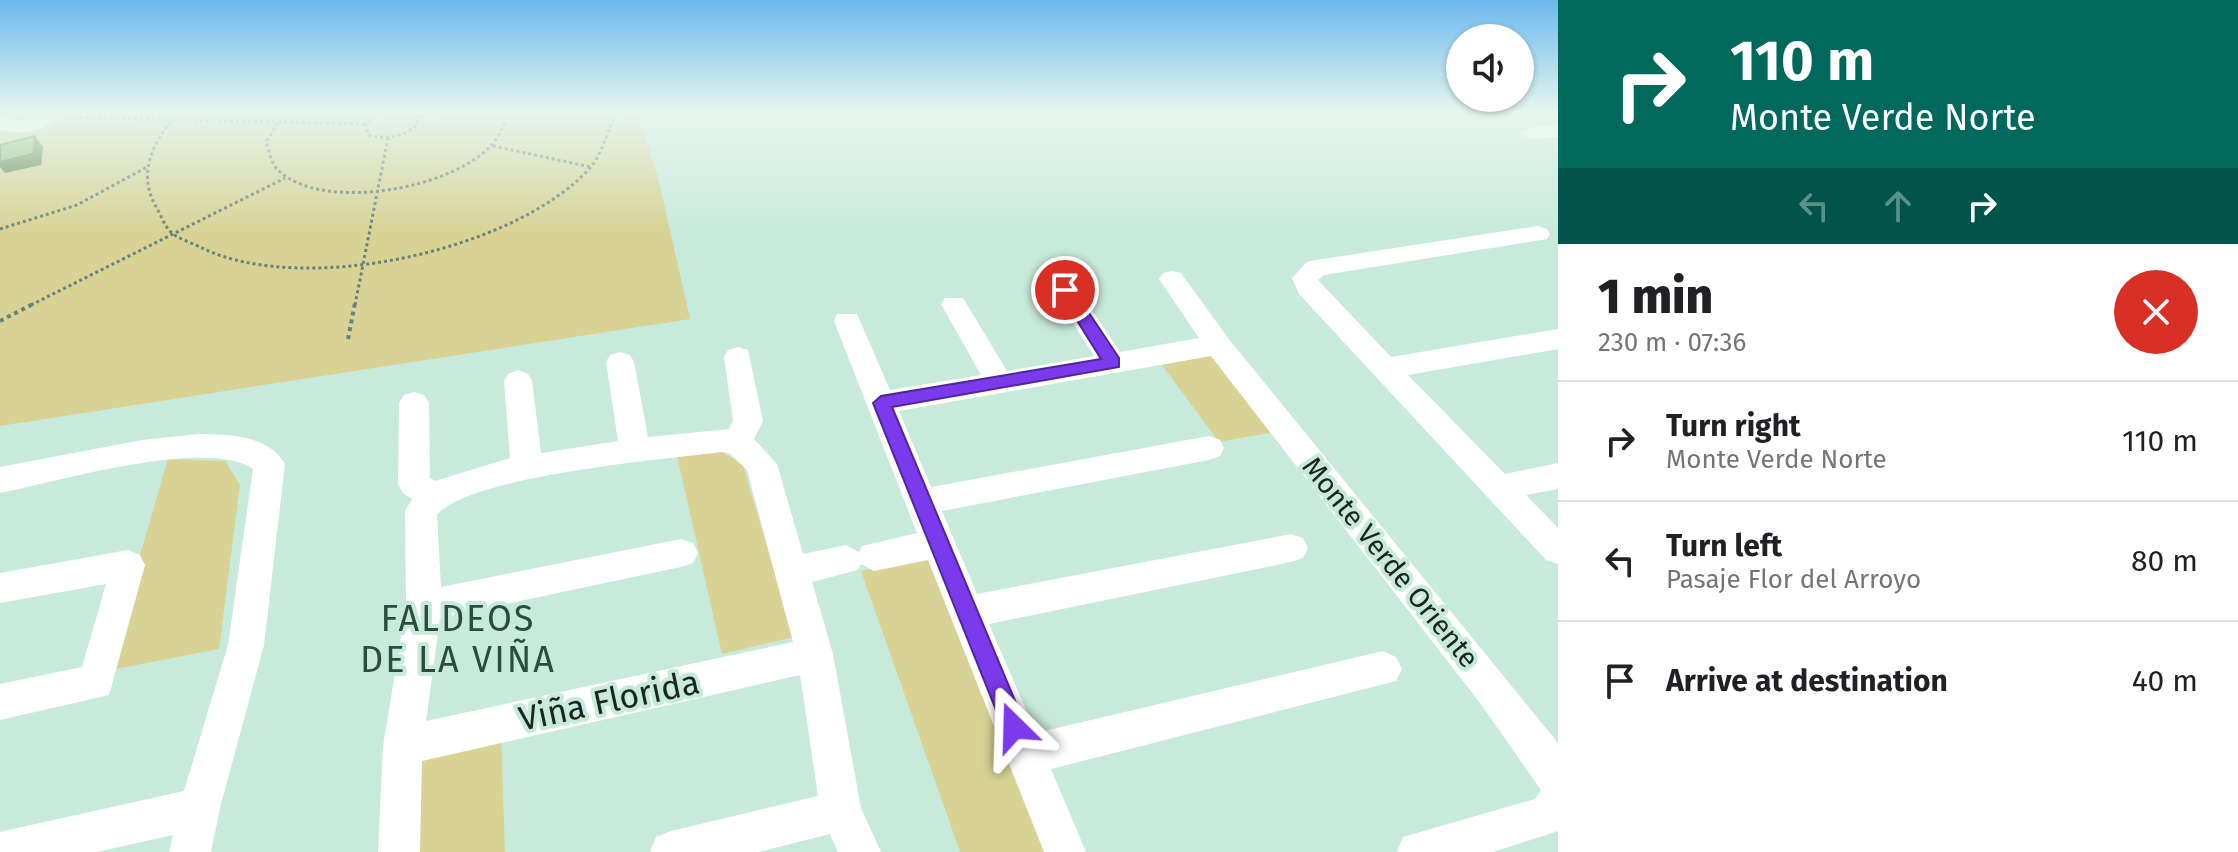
<!DOCTYPE html>
<meta charset="utf-8">
<style>
body{margin:0;font-family:"Fira Sans",sans-serif;background:#f2f2f2;color:#202124;height:100vh;display:flex;flex-direction:column;font-size:30px;white-space:nowrap}
*{box-sizing:border-box;margin:0}
p{font-size:26px;color:#757577}
.icon{flex:none;width:44px;height:44px;fill:none;stroke:currentColor;stroke-width:2;stroke-linecap:round;stroke-linejoin:round}
.map{position:relative;flex:1;overflow:hidden}
.side{display:flex;flex-direction:column;background:#fff;width:680px}
.side>*{flex:none}
.guide{background:#00695c;color:#fff;overflow:hidden}
.tools{position:absolute;left:1446px;top:24px;display:grid;gap:16px}
.tools a{display:grid;place-items:center;width:88px;height:88px;border-radius:50%;background:#fff;box-shadow:0 2px 6px #0004;font-size:40px}
.pin{position:absolute;display:grid;place-items:center;width:68px;height:68px;color:#fff;margin:-34px;border:4px solid #fff;border-radius:50%;box-shadow:0 2px 8px #0007}
.me{position:absolute;width:88px;margin:-44px;rotate:338deg;stroke-linejoin:round;filter:drop-shadow(0 0 6px #0008)}
.turn{display:flex;align-items:center;gap:28px;height:168px;padding:0 40px;font-size:36px}
.turn .icon{width:104px;height:104px;stroke-width:2.5}
.turn b{display:block;font-size:56px;line-height:68px}
.lanes{display:flex;align-items:center;height:76px;padding:0 40px;background:#0003;justify-content:center;gap:40px;direction:ltr}
.lanes .off{opacity:.35}
.round{display:grid;place-items:center;flex:none;width:84px;height:84px;border-radius:42px;background:#f2f2f2}
.summary{display:flex;align-items:center;justify-content:space-between;height:136px;padding:0 40px}
h1{font-size:48px;font-weight:800;line-height:60px}
ul{padding:0;list-style:none}
li{display:flex;align-items:center;gap:24px;height:120px;padding:0 40px;border-top:2px solid #e0e0e0}
li div{flex:1}
li b{display:block;font-size:30px}
li em{font-style:normal}
main{display:flex;flex:1;min-height:0}
.map>svg:first-child{display:block}
.green{fill:#d8d395}
.lines{fill:none;stroke-linecap:round;stroke-linejoin:round}
.path-far1{stroke:#6b8278;stroke-width:3;stroke-dasharray:3 3;stroke-linecap:butt}
.path{stroke:#6b8278;stroke-width:4;stroke-dasharray:4 4;stroke-linecap:butt}
.minor{fill:#fff;fill-rule:evenodd}
.shaded-wall{fill:#5e844b}
.building{fill:#87bd6b;stroke:#5e844b;stroke-width:2}
.route{fill:#7c3aed;stroke:#51269a;stroke-width:2}
.labels{text-anchor:middle;stroke-width:8;stroke-linejoin:round;paint-order:stroke}
.street-label{font-size:28px;fill:#192520;stroke:#c8eadb}
.near-street-label{font-size:34px;fill:#192520;stroke:#c8eadb}
.near-neighbourhood-label{font-size:36px;letter-spacing:2px;fill:#2e4b40;stroke:#c8eadb}
</style>
<main>
<div class="map">
<svg width="1558" height="852" viewBox="0 0 1558 852">
<rect width="100%" height="100%" fill="#c8eadb"/>
<!-- green -->
<path class="green" d="M 0,113 L 638,113 L 659,181 L 690,319 L 0,426 Z
M 1216,354 L 1279,431 L 1219,442 L 1162,365 Z
M 716,448 L 743,465 L 794,637 L 722,654 L 677,456 Z
M 168,459 L 225,461 L 240,485 L 219,649 L 106,671 Z
M 930,557 L 1050,852 L 960,852 L 861,571 Z
M 501,733 L 505,852 L 416,852 L 419,758 Z"/>
<g class="lines">
<!-- path-far1 -->
<path class="path-far1" d="M 179,113 C 154,139 137,171 155,205 C 160,213 164,225 170,231 C 177,239 193,243 202,248 C 303,297 515,251 590,168 C 602,155 608,129 616,113
M 284,113 L 266,142 C 269,150 271,164 278,170 C 323,214 459,188 495,141 C 501,133 505,122 509,113
M 381,113 L 366,124 L 368,135 C 387,140 402,137 417,125 L 418,117 L 413,113
M 68,117 L 366,124
M 418,117 L 434,113
M 493,146 L 591,167
M 0,229 L 77,205 L 147,167
M 31,305 L 285,178
M 355,305 L 388,138"/>
<!-- path -->
<path class="path" d="M 0,321 L 35,303
M 348,339 L 355,303"/>
<!-- minor -->
<path class="minor" d="M 38,113 L 62,113 C 47,132 22,136 0,130 L 0,116 L 20,121 Z
M 1558,125 L 1558,137 L 1530,139 L 1519,133 L 1530,127 Z
M 1538,226 L 1547,229 L 1550,234 L 1547,239 L 1324,275 L 1318,280 L 1391,357 L 1558,329 L 1558,349 L 1408,375 L 1505,474 L 1558,463 L 1558,489 L 1526,495 L 1558,528 L 1558,564 L 1546,560 L 1299,294 L 1292,278 L 1307,262 L 1316,260 Z
M 1172,271 L 1181,273 L 1228,338 L 1558,743 L 1558,831 L 1493,852 L 1397,852 L 1403,837 L 1535,799 L 1541,790 L 1480,703 L 1211,356 L 899,411 L 931,487 L 1209,436 L 1220,440 L 1224,448 L 1220,456 L 1209,460 L 942,511 L 977,594 L 1291,534 L 1303,538 L 1308,548 L 1303,558 L 1291,562 L 989,624 L 1036,733 L 1383,651 L 1396,657 L 1402,669 L 1396,681 L 1051,769 L 1086,852 L 1044,852 L 928,560 L 874,571 L 861,564 L 858,570 L 812,582 L 833,654 L 861,808 L 881,852 L 838,852 L 830,834 L 758,852 L 650,852 L 656,837 L 671,831 L 818,796 L 800,675 L 422,761 L 420,852 L 378,852 L 383,746 L 406,606 L 405,511 L 412,499 L 403,493 L 398,484 L 399,403 L 404,395 L 414,392 L 424,395 L 429,403 L 430,478 L 435,481 L 510,458 L 504,381 L 508,374 L 518,370 L 528,374 L 532,381 L 541,453 L 618,441 L 606,362 L 610,355 L 620,352 L 630,355 L 634,362 L 648,437 L 729,429 L 733,421 L 724,357 L 728,350 L 738,347 L 748,350 L 763,421 L 754,439 L 777,464 L 803,554 L 846,545 L 859,552 L 862,546 L 917,533 L 834,321 L 837,314 L 857,314 L 890,390 L 981,375 L 941,304 L 945,298 L 963,298 L 1007,371 L 1094,356 L 1052,290 L 1056,284 L 1074,284 L 1120,352 L 1199,338 L 1159,279 L 1163,273 ZM 722,452 L 729,453 L 747,470 L 793,642 L 426,721 L 440,618 L 681,567 L 693,563 L 698,553 L 693,543 L 681,539 L 441,587 L 437,515 C 468,476 666,459 722,452 Z
M 199,434 C 228,434 269,435 285,464 L 264,645 L 220,808 L 211,852 L 169,852 L 173,835 L 97,852 L 0,852 L 0,832 L 4,831 L 184,791 L 228,645 L 253,469 C 207,437 56,482 0,493 L 0,467 L 142,440 Z
M 128,550 L 140,555 L 145,565 L 109,695 L 0,720 L 0,684 L 82,667 L 106,584 L 0,603 L 0,573 Z"/>
</g>
<!-- shaded-wall -->
<path class="shaded-wall" d="M 35,136 L 43,147 L 41,165 L 5,173 L 0,167 L 0,168 L 0,155 Z"/>
<!-- building -->
<path class="building" d="M 35,136 L 33,154 L 0,162 L 0,145 Z"/>
<!-- sky -->
<linearGradient id="sky" x2="0" y2="1"><stop stop-color="#6bb9ed"/><stop offset="0.48" stop-color="#e6f6ef"/><stop offset="1" stop-color="#e6f6ef" stop-opacity="0"/></linearGradient>
<rect width="1558" height="233" fill="url(#sky)"/>
<!-- route -->
<path class="route" d="M 1065,285 L 1071,286 L 1119,358 L 1119,367 L 892,407 L 1026,727 L 1023,735 L 1014,738 L 1006,735 L 873,403 L 881,396 L 1101,359 L 1058,290 Z"/>
<g class="labels">
<!-- street labels -->
<g class="street-label">
<text transform="translate(1391 562) rotate(51)" y="10">Monte Verde Oriente</text>
</g>
<!-- near-street labels -->
<g class="near-street-label">
<text transform="translate(609 700) rotate(-12)" y="12">Viña Florida</text>
</g>
<!-- near-neighbourhood labels -->
<g class="near-neighbourhood-label">
<text x="458" y="631">FALDEOS<tspan x="458" dy="41">DE LA VIÑA</tspan></text>
</g>
</g>
</svg>
<div class="tools">
<a><svg class="icon" aria-label="sound" viewBox="0 0 24 24"><path d="M4 9h4l5-4v14l-5-4H4zM17 9q2 3 0 6"/></svg></a>
</div>
<div class="pin" style="left:1065px;top:290px;background:#d93025"><svg class="icon" aria-label="arrive" viewBox="0 0 24 24"><path d="M6 21V4h12l-3 4 3 4H6"/></svg></div>
<svg class="me" style="left:1014px;top:727px" viewBox="-20 -20 40 40"><path d="M0-17L14 15 0 8-14 15z" fill="#7c3aed" stroke="#fff" stroke-width="4"/></svg>
</div>
<section class="side">
<div class="guide">
<div class="turn"><svg class="icon" aria-label="right" viewBox="0 0 24 24"><path d="M7 20v-9h11M14 6l5 5-5 5"/></svg><div><b>110 m</b>Monte Verde Norte</div></div>
<div class="lanes"><svg class="icon off" aria-label="left" viewBox="0 0 24 24"><path d="M17 20v-9H6M10 6l-5 5 5 5"/></svg><svg class="icon off" aria-label="ahead" viewBox="0 0 24 24"><path d="M12 20V5M6 11l6-6 6 6"/></svg><svg class="icon" aria-label="right" viewBox="0 0 24 24"><path d="M7 20v-9h11M14 6l5 5-5 5"/></svg></div>
</div>
<div class="summary"><div><h1>1 min</h1><p>230 m · 07:36</p></div><a class="round" style="background:#d93025;color:#fff"><svg class="icon" aria-label="close" viewBox="0 0 24 24"><path d="M6 6l12 12M18 6L6 18"/></svg></a></div>
<ul>
<li><svg class="icon" aria-label="right" viewBox="0 0 24 24"><path d="M7 20v-9h11M14 6l5 5-5 5"/></svg><div><b>Turn right</b><p>Monte Verde Norte</p></div><em>110 m</em></li>
<li><svg class="icon" aria-label="left" viewBox="0 0 24 24"><path d="M17 20v-9H6M10 6l-5 5 5 5"/></svg><div><b>Turn left</b><p>Pasaje Flor del Arroyo</p></div><em>80 m</em></li>
<li><svg class="icon" aria-label="arrive" viewBox="0 0 24 24"><path d="M6 21V4h12l-3 4 3 4H6"/></svg><div><b>Arrive at destination</b></div><em>40 m</em></li>
</ul>
</section>
</main>
